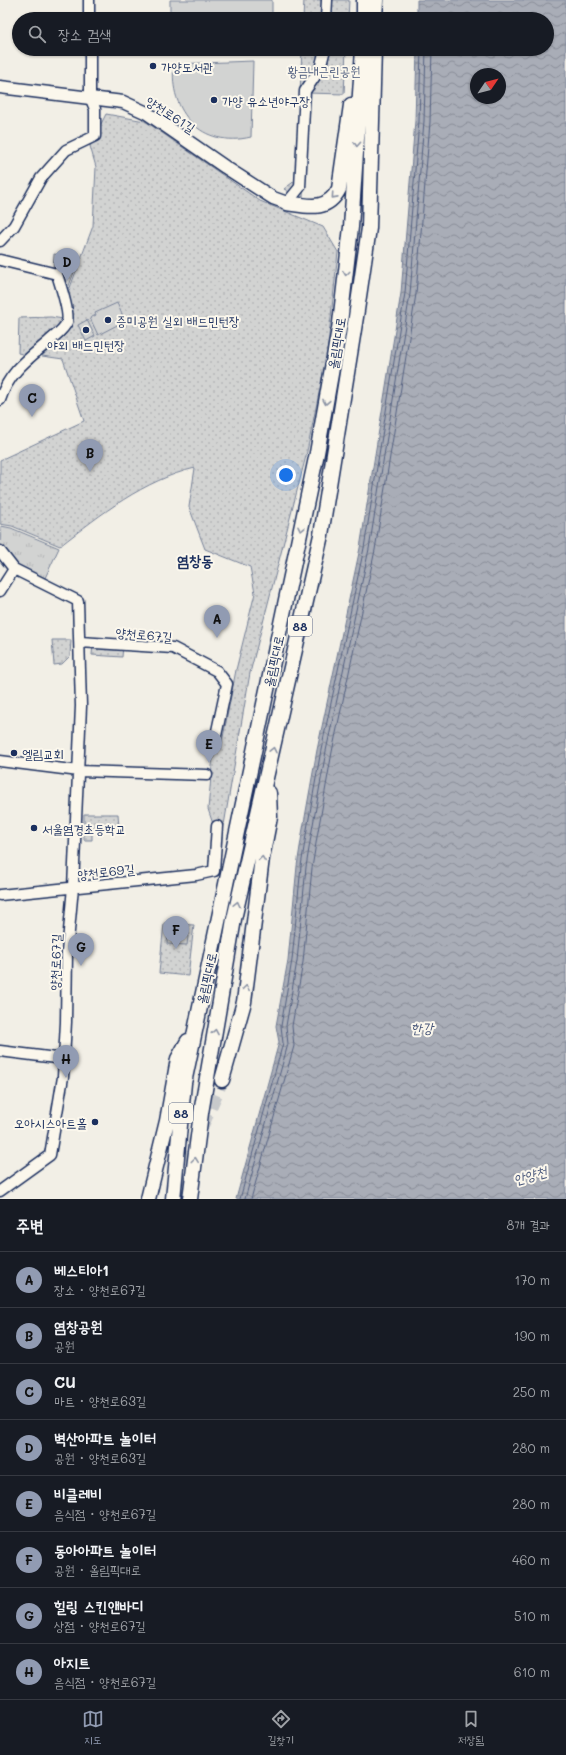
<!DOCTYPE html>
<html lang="ko">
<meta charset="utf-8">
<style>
body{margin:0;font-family:Mali,"Poor Story",sans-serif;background:#242831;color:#f1f3f6}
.compass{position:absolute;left:470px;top:68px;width:36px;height:36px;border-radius:50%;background:#171b24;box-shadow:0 1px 3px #0004;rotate:55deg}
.you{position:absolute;left:286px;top:475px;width:14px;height:14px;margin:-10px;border:3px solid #fff;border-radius:50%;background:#1a73e8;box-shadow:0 0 0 6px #1a73e833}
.badge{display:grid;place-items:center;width:26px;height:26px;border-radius:50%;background:#919bb2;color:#111;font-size:13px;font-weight:700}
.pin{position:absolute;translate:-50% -33px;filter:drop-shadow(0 1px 2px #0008)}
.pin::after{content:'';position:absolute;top:21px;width:14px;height:12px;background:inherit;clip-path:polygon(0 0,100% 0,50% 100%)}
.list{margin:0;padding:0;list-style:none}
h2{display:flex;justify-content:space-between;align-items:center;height:52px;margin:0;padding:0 16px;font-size:17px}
h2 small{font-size:13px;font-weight:400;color:#9ea1a6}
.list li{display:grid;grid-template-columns:26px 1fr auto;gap:12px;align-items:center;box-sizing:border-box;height:56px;padding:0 16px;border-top:1px solid #363941}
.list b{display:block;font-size:15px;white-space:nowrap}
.list p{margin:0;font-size:13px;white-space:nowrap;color:#9ea1a6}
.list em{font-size:13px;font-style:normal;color:#9ea1a6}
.icon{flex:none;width:22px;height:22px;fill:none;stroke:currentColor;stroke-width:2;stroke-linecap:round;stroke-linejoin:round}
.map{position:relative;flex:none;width:566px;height:1199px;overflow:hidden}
.search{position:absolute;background:#171b24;box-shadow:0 1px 3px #0004;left:12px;right:12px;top:12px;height:44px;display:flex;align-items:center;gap:10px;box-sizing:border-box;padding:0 14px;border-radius:22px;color:#9ea1a6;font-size:15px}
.sheet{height:500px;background:#171b24}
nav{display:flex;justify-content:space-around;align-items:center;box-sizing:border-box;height:56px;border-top:1px solid #363941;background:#171b24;font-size:11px;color:#9ea1a6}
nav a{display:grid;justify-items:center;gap:2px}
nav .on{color:#919bb2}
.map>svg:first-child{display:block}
</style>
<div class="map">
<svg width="566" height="1199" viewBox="0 0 566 1199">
<defs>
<pattern id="grass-tufts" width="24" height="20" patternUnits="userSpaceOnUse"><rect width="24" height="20" fill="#d2d3d2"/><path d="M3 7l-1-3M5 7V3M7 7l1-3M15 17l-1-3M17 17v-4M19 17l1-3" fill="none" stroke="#b4b5b7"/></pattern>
<pattern id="park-dots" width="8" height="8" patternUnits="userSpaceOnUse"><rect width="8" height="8" fill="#d2d3d2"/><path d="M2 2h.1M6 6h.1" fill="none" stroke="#b4b5b7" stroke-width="1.8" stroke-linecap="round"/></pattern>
<pattern id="water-waves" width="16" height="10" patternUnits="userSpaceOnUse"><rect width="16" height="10" fill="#a9adb7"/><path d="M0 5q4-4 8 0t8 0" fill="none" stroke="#898d98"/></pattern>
</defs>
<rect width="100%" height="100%" fill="#f2efe6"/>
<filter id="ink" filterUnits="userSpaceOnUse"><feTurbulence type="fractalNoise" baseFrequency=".025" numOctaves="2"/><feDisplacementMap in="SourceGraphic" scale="8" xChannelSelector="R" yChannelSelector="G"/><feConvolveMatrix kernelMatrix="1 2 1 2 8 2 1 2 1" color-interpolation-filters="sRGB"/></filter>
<g filter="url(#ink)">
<path fill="url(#grass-tufts)" stroke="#768198" d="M 1,526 L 11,528 L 59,548 L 45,578 L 16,567 L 0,547 Z"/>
<path fill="url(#park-dots)" stroke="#768198" d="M 304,0 L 349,0 L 348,19 L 303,19 Z
M 302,49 L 346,49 L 344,94 L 307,93 L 303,198 L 298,197 L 284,189 L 296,180 Z
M 106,114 L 145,121 L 260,201 L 323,227 L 338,252 L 327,354 L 306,456 L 250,673 L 224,825 L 213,824 L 208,809 L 213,756 L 221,748 L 236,670 L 255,593 L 250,567 L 205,549 L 189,507 L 195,468 C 144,480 101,514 60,546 L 12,526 L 0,524 L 0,460 L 84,421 L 63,359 L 42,356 L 65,335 L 72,324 L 68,293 L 93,226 L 96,167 L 90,146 Z
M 54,254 L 79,259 L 67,291 L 65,291 L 53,269 Z
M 51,317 L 63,319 L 53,331 L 27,355 L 18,353 L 19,318 Z
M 52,640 L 71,640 L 70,656 L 62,664 L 54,665 Z
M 93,644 L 123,646 L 122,657 L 92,655 Z
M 84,814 L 118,814 L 119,827 L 92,827 L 92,840 L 84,840 Z
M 164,923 L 194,925 L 188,976 L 159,973 Z"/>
<path fill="#d2d3d2" stroke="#768198" d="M 170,0 L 272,0 L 272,19 L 170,19 Z
M 253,61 L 251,137 C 202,149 168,112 174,64 Z
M 117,303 L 125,321 L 98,335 L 90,318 L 96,315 L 95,313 Z
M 87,320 L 95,336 L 86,341 L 78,325 Z
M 169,927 L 189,928 L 187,945 L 167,944 Z"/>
<path fill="url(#water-waves)" stroke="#707b93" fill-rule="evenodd" d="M 417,0 L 566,0 L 566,1199 L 236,1199 L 279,1042 L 276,1026 L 288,960 L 297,866 L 302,834 L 317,750 L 360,548 L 401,293 L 415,121 L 417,49 L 547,49 L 547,19 L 417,19 ZM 476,74 L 500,74 L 500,98 L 476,98 Z"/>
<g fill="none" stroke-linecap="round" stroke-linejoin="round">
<path stroke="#546182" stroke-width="1" d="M 240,1199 L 283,1043 L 281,1026 L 292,960 L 301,866 L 306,835 L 321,750 L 364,548 L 405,293 L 419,121 L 421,49
M 245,1199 L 288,1044 L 286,1026 L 297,961 L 306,867 L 311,836 L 326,751 L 369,549 L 410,294 L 424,121 L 426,49
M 251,1199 L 294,1046 L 292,1026 L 303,962 L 312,868 L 317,837 L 332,752 L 375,550 L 416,294 L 430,122 L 432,49"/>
<path stroke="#c7c9cb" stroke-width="14" stroke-dasharray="14 7" stroke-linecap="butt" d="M 176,1184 L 222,1080"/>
<defs>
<path id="minor" d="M 89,0 L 89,19
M 326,19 L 327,0
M 287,203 L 300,187 L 305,91 L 320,69 L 325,49
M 0,241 L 14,226 L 41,178 L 66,150 L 95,136 L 95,109 L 90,97 L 90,49
M 0,260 L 57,274 C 60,284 70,313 67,322 C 64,330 54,336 48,342 C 27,360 9,372 0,400
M 0,551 L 14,569 L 78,601 L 81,706 L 73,887 L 67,953 L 66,1022 L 63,1077 L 50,1155 L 0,1191
M 0,591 L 14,569
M 80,642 L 173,648 L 217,671 L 227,684 L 214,745
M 0,761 L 79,771 L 207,775
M 0,895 L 196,875 L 214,871 L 217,826
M 0,1051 L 64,1059"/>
<path id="major" d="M 0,87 L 123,102 L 147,113 L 225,167 L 273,198 L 287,203"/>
<path id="highway" d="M 364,19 L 364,0
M 375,19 L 376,0
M 287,203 C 308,206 327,212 339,189 L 351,105
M 222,1080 L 244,1002 L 262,858 L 270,817 L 269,793
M 148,1199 L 167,1121 L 178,1059 L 188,1041
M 173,1199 L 184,1083 L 317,453 L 340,323 L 351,227 L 363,49
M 190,1199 L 201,1113 L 234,919 L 321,535 L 356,317 L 369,228 L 374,49"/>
</defs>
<use href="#minor" stroke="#1b2f5e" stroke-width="13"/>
<use href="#major" stroke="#1b2f5e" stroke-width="15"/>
<use href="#highway" stroke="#1b2f5e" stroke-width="17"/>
<use href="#minor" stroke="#fbf7ec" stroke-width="10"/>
<use href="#major" stroke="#fbf7ec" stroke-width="12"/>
<use href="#highway" stroke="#fbf7ec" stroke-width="14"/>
</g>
<defs><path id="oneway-chevron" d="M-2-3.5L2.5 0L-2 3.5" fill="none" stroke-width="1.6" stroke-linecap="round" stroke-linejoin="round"/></defs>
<g stroke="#8b93a5">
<use href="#oneway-chevron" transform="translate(357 144) rotate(94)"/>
<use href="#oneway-chevron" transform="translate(334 196) rotate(132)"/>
<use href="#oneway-chevron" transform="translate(346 273) rotate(97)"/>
<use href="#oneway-chevron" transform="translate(326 402) rotate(100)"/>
<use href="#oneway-chevron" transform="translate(301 529) rotate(102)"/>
<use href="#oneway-chevron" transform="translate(273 750) rotate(-78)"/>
<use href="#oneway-chevron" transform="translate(262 859) rotate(-82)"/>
<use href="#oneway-chevron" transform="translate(237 904) rotate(-77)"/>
<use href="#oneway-chevron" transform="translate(246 988) rotate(-82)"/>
<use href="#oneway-chevron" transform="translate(215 1032) rotate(-80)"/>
<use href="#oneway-chevron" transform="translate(195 1160) rotate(-83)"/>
</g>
</g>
<g fill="#1b2f5e" stroke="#fbf7ec" stroke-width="1.5">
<circle cx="153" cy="66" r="4"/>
<circle cx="214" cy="100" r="4"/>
<circle cx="108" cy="320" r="4"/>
<circle cx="86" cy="330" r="4"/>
<circle cx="14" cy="753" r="4"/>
<circle cx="34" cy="828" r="4"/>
<circle cx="95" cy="1122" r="4"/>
</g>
<g text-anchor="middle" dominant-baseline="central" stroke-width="4" stroke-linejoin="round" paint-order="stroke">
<g fill="#fbf7ec" stroke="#5e6b89" stroke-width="1">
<rect x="288" y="616" width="24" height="20" rx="3"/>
<rect x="169" y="1103" width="24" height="20" rx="3"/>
</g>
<g font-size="12" font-weight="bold" fill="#1b2f5e">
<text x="300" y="626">88</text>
<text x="181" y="1113">88</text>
</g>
<g font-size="13" fill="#1b2f5e" stroke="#fbf7ec" text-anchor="start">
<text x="161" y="66">가양도서관</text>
<text x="222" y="100">가양 유소년야구장</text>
<text x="116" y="320">증미공원 실외 배드민턴장</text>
<text x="86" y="344" text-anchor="middle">야외 배드민턴장</text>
<text x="22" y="753">엘림교회</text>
<text x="42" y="828">서울염경초등학교</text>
<text x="87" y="1122" text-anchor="end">오아시스아트홀</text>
</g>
<g font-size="13" fill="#49587b" stroke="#fbf7ec">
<text x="324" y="70">황금내근린공원</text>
</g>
<g font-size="13" fill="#1b2f5e" stroke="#fbf7ec">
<text transform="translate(171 114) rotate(33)">양천로61길</text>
<text transform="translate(336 343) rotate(-81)">올림픽대로</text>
<text transform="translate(144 634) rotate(5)">양천로67길</text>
<text transform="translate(273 661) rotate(-78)">올림픽대로</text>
<text transform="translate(106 871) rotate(-6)">양천로69길</text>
<text transform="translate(55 962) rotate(-88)">양천로67길</text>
<text transform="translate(206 978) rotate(-78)">올림픽대로</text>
</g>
<g font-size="14" font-style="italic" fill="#465579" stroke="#fbf7ec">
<text x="422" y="1027">한강</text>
<text transform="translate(530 1175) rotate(-16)">안양천</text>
</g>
<g font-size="15" font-weight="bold" fill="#1b2f5e" stroke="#fbf7ec">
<text x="195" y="560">염창동</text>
</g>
</g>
</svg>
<svg class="compass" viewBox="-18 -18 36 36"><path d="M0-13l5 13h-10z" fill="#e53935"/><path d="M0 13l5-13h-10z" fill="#9ea1a6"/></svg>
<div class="you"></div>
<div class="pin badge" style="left:217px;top:638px">A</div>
<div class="pin badge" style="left:90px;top:472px">B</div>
<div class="pin badge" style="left:32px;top:417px">C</div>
<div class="pin badge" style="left:67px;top:281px">D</div>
<div class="pin badge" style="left:209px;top:763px">E</div>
<div class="pin badge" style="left:176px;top:949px">F</div>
<div class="pin badge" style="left:81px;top:966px">G</div>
<div class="pin badge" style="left:66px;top:1078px">H</div>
<div class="search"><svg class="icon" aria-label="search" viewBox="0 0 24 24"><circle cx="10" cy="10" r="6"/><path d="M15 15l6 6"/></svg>장소 검색</div>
</div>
<section class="sheet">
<h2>주변<small>8개 결과</small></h2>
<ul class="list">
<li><span class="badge">A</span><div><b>베스티아1</b><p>장소 · 양천로67길</p></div><em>170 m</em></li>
<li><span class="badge">B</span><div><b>염창공원</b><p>공원</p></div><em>190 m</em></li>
<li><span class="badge">C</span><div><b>CU</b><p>마트 · 양천로63길</p></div><em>250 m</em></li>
<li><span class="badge">D</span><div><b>벽산아파트 놀이터</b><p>공원 · 양천로63길</p></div><em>280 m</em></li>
<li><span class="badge">E</span><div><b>비클레비</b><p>음식점 · 양천로67길</p></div><em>280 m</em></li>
<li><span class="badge">F</span><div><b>동아아파트 놀이터</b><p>공원 · 올림픽대로</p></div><em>460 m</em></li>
<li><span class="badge">G</span><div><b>힐링 스킨앤바디</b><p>상점 · 양천로67길</p></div><em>510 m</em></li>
<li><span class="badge">H</span><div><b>아지트</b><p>음식점 · 양천로67길</p></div><em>610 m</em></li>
</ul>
</section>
<nav>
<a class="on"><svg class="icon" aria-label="map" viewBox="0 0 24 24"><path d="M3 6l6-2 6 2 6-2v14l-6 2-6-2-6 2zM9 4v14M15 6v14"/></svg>지도</a>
<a><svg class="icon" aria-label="directions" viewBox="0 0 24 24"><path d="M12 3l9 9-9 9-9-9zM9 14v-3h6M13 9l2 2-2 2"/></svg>길찾기</a>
<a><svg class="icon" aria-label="saved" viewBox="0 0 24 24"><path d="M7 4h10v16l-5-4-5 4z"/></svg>저장됨</a>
</nav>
